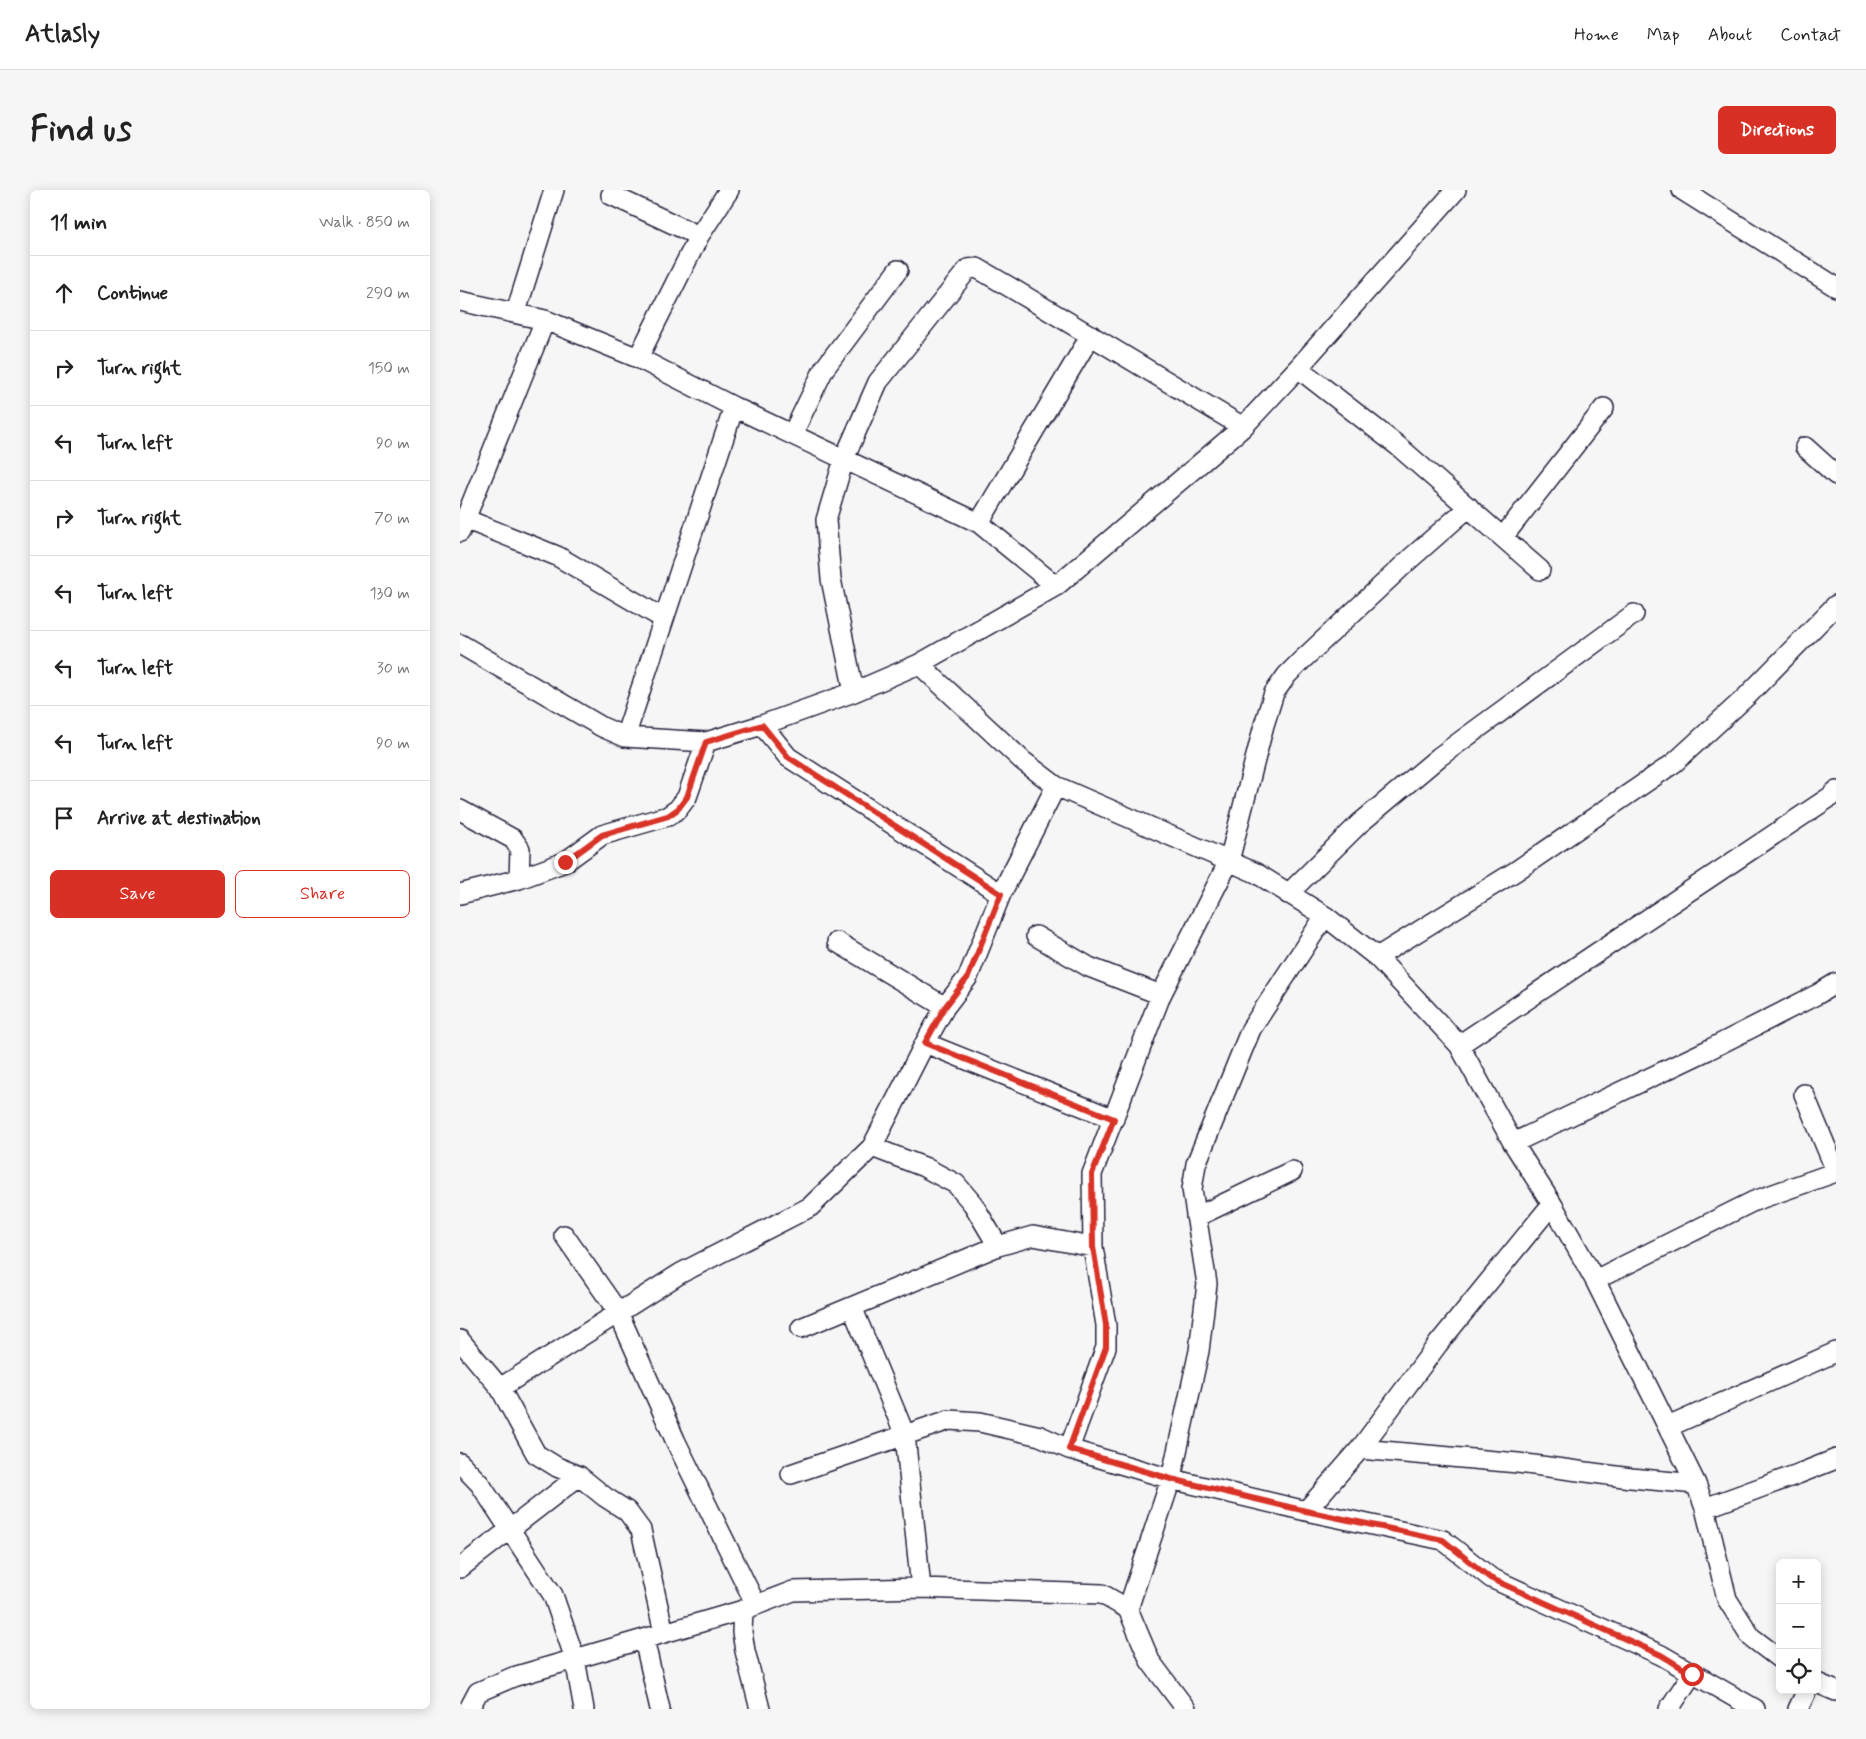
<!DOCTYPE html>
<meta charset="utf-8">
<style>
body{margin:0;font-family:Mynerve,sans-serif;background:#f6f6f6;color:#222}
.controls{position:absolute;right:15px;bottom:15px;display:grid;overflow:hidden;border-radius:8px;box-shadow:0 2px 12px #0003}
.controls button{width:45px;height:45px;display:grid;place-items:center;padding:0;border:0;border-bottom:1px solid #e0e0e0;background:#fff;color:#222;font:25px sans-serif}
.stop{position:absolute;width:15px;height:15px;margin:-11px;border:4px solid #d93025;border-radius:50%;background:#fff}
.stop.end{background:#d93025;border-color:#fff;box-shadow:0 1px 5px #0008}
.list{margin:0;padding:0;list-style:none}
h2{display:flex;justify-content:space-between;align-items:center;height:65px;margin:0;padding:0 20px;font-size:21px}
h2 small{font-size:16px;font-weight:400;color:#767676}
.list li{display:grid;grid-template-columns:32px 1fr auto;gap:15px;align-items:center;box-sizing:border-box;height:75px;padding:0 20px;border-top:1px solid #e0e0e0}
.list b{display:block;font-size:19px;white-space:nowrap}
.list em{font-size:16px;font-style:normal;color:#767676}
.actions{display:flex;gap:10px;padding:15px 20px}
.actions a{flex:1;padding:11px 0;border:1px solid #d93025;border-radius:8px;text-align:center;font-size:18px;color:#d93025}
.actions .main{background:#d93025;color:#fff}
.icon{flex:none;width:28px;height:28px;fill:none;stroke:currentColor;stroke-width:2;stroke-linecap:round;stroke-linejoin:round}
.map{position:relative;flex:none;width:1376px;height:1519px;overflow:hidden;border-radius:8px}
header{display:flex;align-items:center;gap:30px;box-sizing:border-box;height:70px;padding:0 25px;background:#fff;border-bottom:1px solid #e0e0e0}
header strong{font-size:24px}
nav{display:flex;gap:28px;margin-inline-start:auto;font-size:18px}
.intro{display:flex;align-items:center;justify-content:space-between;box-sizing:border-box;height:120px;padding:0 30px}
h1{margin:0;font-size:35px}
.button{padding:12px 22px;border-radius:8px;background:#d93025;color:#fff;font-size:18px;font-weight:700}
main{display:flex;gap:30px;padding:0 30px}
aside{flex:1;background:#fff;border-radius:8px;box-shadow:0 2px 12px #0003}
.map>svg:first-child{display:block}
</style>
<header>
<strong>Atlasly</strong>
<nav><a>Home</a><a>Map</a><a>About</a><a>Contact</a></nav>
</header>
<div class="intro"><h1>Find us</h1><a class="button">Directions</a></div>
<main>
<aside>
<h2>11 min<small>Walk · 850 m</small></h2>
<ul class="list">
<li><svg class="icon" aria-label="ahead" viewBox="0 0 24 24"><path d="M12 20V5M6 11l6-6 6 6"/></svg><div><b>Continue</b></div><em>290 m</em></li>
<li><svg class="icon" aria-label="right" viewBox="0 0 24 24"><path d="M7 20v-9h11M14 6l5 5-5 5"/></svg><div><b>Turn right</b></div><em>150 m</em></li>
<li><svg class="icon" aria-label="left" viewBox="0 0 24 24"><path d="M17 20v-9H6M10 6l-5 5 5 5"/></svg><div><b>Turn left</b></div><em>90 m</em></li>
<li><svg class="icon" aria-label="right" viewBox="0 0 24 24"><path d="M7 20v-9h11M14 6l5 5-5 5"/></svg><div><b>Turn right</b></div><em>70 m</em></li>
<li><svg class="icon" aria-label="left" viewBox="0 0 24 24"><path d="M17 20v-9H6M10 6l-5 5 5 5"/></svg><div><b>Turn left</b></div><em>130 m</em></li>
<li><svg class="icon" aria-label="left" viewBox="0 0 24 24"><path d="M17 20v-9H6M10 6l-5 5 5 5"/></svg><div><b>Turn left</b></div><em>30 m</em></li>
<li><svg class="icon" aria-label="left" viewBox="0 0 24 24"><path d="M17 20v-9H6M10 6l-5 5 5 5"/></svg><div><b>Turn left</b></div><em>90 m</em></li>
<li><svg class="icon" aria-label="arrive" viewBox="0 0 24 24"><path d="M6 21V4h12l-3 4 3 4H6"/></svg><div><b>Arrive at destination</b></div></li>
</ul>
<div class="actions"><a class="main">Save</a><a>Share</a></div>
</aside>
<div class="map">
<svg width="1376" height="1519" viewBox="0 0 1376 1519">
<rect width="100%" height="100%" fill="#f6f6f7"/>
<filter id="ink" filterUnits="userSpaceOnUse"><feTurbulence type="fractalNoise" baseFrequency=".02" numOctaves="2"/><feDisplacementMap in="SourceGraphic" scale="10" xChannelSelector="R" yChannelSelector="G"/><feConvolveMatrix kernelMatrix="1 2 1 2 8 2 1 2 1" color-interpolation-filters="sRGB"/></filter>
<g filter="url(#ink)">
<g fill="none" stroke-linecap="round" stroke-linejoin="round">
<defs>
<path id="minor" d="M 1222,0 L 1376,97
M 151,5 L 239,46
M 0,111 L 85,130 L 178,168 L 274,217 L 519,333 L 596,396
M 56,122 L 94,0
M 178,168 L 239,46 L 269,0
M 838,178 L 938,256 L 1080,380
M 333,243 L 364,179 L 438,80
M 1345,257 L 1376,285
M 5,329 L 97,366 L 204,429
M 519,333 L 631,145
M 0,342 L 85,130
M 1043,347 L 1144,218
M 0,454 L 142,537 L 165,547 L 246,552 L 302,535 L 394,502 L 459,474 L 596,396 L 783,237 L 838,178 L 996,0
M 459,474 L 563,571 L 596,596 L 796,683 L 865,726 L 917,767 L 999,855 L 1053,953 L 1092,1014 L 1135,1090 L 1236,1294 L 1245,1318 L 1267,1409 L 1291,1447 L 1320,1469
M 394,502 L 371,389 L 366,330 L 384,269 L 418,192 L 508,79 L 517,78 L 553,99 L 783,237
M 302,535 L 328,567 L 541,704
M 165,547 L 274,217
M 0,620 L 53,649 L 60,659 L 59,689
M 0,704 L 59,689 L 105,672 L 142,645 L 208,626 L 218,619 L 227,607 L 246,552
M 828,704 L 899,634 L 979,567 L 1174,424
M 576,746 L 629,777 L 701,805
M 377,752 L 485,817
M 917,767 L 1056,681 L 1214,573 L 1287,506 L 1376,415
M 465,853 L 654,929
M 999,855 L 1370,607 L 1376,601
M 1344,904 L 1376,981
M 1053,953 L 1248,860 L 1358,804 L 1376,793
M 412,957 L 464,977 L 496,994 L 513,1014 L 538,1056
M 736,1027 L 832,981
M 104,1045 L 158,1122 L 216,1252 L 296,1415
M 1135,1090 L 1294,1011 L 1376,982
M 392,1117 L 445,1245 L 461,1398
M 341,1138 L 538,1056 L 573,1046 L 633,1057
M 0,1150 L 40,1198 L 76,1264 L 97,1277 L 119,1286 L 145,1307 L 167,1321 L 181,1340 L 204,1443
M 40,1198 L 221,1083 L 350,1017 L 412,957 L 465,853 L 485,817 L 508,787 L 541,704 L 596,596
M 1208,1237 L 1376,1162
M 609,1259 L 646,1157 L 646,1135 L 633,1057 L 632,984 L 701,805 L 769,671 L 804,535 L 814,503 L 827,485 L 841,471 L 951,368 L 1009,317
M 900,1259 L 1058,1273 L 1171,1288 L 1236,1294
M 0,1273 L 20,1294 L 93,1405 L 115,1469 L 124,1519
M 331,1284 L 489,1230 L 520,1232 L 580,1246 L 609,1259 L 711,1289 L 846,1321 L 983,1350 L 1031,1388 L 1201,1465 L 1295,1519
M 1245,1318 L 1338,1284 L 1376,1269
M 846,1321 L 900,1259 L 978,1154 L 1092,1014
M 0,1378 L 119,1286
M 668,1419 L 711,1289 L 739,1161 L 747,1094 L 732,999 L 736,974 L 791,839 L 865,726
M 283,1420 L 282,1442 L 285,1461 L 300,1519
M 184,1449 L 200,1519
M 1357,1493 L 1376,1501
M 9,1519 L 18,1502 L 53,1487 L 283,1420 L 333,1401 L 461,1398 L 642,1404 L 668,1419 L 690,1471 L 726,1519
M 1209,1519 L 1232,1484
M 1338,1519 L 1347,1500"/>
</defs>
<use href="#minor" stroke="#22223b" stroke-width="22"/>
<use href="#minor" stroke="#fff" stroke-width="19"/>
</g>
</g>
<g fill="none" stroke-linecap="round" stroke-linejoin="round" filter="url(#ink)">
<path stroke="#d93025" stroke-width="6" d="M 105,672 L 142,645 L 208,626 L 218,619 L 227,607 L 246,552 L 302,535 L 328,567 L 541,704 L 508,787 L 485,817 L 465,853 L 654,929 L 632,984 L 633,1057 L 646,1135 L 646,1157 L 609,1259 L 711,1289 L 846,1321 L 983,1350 L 1030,1388 L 1201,1465 L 1232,1484"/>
</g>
</svg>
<div class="controls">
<button>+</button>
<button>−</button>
<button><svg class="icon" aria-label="locate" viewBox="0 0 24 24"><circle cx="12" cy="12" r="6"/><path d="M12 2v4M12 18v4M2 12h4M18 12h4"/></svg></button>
</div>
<div class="stop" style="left:1232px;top:1484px"></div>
<div class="stop end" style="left:105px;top:672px"></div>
</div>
</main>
